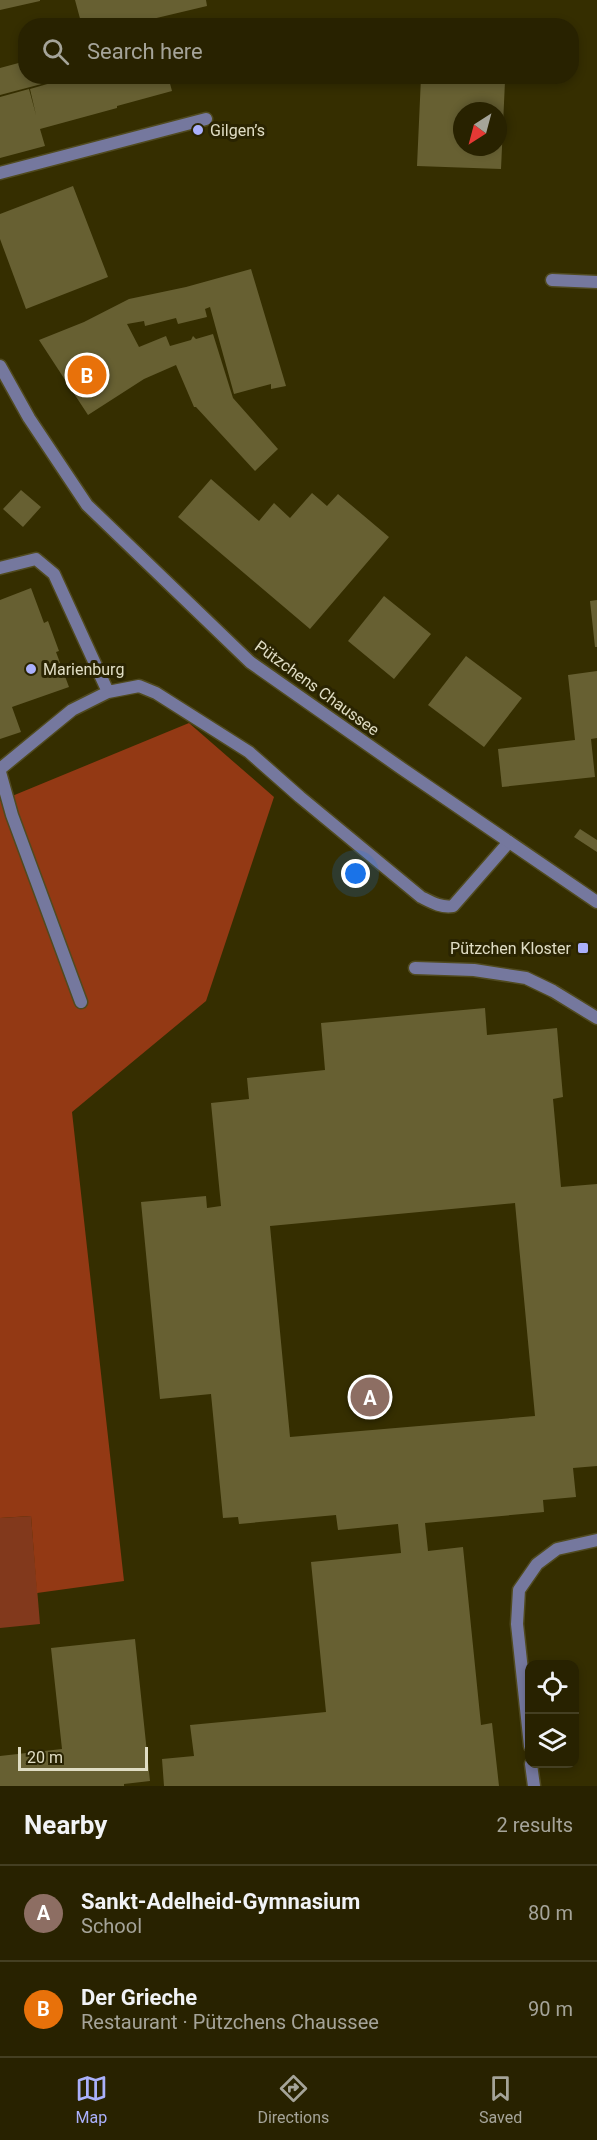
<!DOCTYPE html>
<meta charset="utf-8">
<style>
body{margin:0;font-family:Roboto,sans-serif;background:#302a0a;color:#f1f3f6}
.controls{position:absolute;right:18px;bottom:18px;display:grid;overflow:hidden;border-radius:12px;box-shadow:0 3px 9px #0003}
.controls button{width:54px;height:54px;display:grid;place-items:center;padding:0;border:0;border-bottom:2px solid #443f22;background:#282200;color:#f1f3f6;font:30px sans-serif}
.compass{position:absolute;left:453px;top:102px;width:54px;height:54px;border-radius:50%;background:#282200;box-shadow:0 3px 9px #0003;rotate:216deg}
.scale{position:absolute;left:18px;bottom:15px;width:130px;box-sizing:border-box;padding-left:6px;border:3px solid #e0ddc4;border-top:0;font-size:16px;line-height:21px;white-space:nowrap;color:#e0ddc4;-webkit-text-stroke:4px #2a2401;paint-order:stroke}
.you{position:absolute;left:356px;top:874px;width:21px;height:21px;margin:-15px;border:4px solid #fff;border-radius:50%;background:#1a73e8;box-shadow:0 0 0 9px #1a73e833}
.badge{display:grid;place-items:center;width:39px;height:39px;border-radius:50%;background:#aab0fb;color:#fff;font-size:20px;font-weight:700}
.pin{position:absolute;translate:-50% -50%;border:3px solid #fff;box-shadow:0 2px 6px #0006}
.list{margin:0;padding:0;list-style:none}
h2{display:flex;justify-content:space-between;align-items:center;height:78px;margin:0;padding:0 24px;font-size:26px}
h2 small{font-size:20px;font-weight:400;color:#a5a499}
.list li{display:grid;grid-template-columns:39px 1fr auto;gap:18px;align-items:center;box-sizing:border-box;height:96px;padding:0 24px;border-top:2px solid #443f22}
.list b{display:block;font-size:22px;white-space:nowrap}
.list p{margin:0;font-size:20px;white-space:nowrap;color:#a5a499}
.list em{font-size:20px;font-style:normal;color:#a5a499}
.icon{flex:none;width:33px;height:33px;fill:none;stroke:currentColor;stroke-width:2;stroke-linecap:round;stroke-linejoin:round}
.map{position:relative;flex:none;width:597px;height:1786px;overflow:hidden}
.search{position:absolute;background:#282200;box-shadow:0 3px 9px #0003;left:18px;right:18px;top:18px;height:66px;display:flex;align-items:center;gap:15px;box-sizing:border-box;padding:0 21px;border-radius:24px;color:#a5a499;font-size:22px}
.sheet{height:270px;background:#282200}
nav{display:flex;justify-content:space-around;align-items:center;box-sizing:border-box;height:84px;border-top:2px solid #443f22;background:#282200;font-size:16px;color:#a5a499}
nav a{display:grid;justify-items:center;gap:3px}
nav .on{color:#aab0fb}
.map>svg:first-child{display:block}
</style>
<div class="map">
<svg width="597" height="1786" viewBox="0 0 597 1786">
<rect width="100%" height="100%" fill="#352e00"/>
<path fill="#82391c" d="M 31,1516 L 40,1624 L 0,1628 L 0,1518 Z"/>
<path fill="#933914" d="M 189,723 L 274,797 L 206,1001 L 72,1112 L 124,1581 L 37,1593 L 31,1516 L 0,1518 L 0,801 Z"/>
<path fill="#676032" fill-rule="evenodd" d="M 0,0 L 40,0 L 40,1 L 0,10 Z
M 75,0 L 206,0 L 207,6 L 123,26 L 82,26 Z
M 26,61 L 26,76 L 68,77 L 0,95 L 0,68 Z
M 75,76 L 168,76 L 172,91 L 117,106 L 117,108 L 40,129 L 45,146 L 0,158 L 0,97 L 29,89 L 36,115 L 30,89 Z
M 421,77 L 505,81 L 501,169 L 417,166 ZM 462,111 L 498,111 L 498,147 L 462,147 Z
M 73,186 L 108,277 L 26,309 L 0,239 L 0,214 Z
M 251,269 L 286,386 L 271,389 L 271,384 L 234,394 L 210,307 L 205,309 L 207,317 L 178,324 L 176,318 L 145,326 L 144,321 L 127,324 L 139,347 L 166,336 L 170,346 L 191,340 L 193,336 L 196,339 L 213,334 L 233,398 L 278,449 L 255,471 L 196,407 L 194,407 L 176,365 L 144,379 L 88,415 L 39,340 L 84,322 L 129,299 L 186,287 Z
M 211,479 L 259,521 L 274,503 L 290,518 L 312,493 L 327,506 L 338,494 L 389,537 L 310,629 L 178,517 Z
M 21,490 L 41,507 L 23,527 L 3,509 Z
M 31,588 L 44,623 L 48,621 L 59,651 L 56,652 L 69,687 L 12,707 L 21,732 L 0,739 L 0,600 Z
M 384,596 L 431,634 L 394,679 L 348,641 Z
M 597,600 L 597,647 L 595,647 L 590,601 Z
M 466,656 L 522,698 L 484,747 L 428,705 Z
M 597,671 L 597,738 L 591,739 L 595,777 L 502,787 L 498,749 L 575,740 L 568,675 Z
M 580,829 L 597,840 L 597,852 L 574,837 Z
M 485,1008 L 487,1035 L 557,1028 L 563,1097 L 553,1099 L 561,1187 L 597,1184 L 597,1466 L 573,1468 L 576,1497 L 543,1500 L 544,1512 L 425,1523 L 428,1551 L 463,1547 L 481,1725 L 492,1723 L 499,1786 L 164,1786 L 162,1759 L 194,1756 L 190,1725 L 326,1712 L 311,1562 L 401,1553 L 398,1524 L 338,1530 L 336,1515 L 239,1524 L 238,1517 L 223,1518 L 211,1394 L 160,1399 L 141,1202 L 206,1196 L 207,1208 L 221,1206 L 211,1103 L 249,1099 L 247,1078 L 325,1070 L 321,1023 ZM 515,1203 L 535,1416 L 290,1437 L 270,1226 Z
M 135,1639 L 150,1781 L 124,1784 L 124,1786 L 0,1786 L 0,1756 L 62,1749 L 51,1648 Z"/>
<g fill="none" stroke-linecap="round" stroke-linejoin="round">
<defs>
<path id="service" d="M 0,173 L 206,119
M 0,568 L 36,559 L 54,574 L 108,692
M 0,769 L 72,710 L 108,692 L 139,686 L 156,693 L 249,752 L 300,797 L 421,897 C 431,902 441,908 453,906 L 509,842
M 0,772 L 12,815 L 81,1002
M 415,968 L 474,970 L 526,978 L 553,991 L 597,1018
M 530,1746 L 517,1624 L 519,1590 L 537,1564 L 557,1549 L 597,1540
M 531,1764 L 534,1786"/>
<path id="minor" d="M 552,280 L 597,282"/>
<path id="tertiary" d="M 0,366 L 29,418 L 87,505 L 250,662 L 401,768 L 597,902"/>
</defs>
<use href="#service" stroke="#504a1f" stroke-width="15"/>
<use href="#minor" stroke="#504a1f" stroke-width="15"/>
<use href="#tertiary" stroke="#504a1f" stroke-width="15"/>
<use href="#service" stroke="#75789e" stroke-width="12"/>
<use href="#minor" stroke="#75789e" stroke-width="12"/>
<use href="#tertiary" stroke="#75789e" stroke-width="12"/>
</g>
<g fill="#aab0fb" stroke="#2a2401" stroke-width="2">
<circle cx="198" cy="130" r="6"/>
<circle cx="31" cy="669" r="6"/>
<rect x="577" y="942" width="12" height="12" rx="3"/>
</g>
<g text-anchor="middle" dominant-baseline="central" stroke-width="6" stroke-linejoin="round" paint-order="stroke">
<g font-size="16" fill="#e0ddc4" stroke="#2a2401" text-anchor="start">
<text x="210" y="130">Gilgen’s</text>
<text x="43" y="669">Marienburg</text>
<text x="571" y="948" text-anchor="end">Pützchen Kloster</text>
</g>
<g font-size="16" fill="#e0ddc4" stroke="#2a2401">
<text transform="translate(317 688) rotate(36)">Pützchens Chaussee</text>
</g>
</g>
</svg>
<div class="controls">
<button><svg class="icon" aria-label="locate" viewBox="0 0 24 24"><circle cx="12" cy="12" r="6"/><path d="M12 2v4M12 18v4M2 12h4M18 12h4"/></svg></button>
<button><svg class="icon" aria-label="layers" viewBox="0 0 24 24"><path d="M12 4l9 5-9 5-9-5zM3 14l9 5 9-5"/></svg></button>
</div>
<svg class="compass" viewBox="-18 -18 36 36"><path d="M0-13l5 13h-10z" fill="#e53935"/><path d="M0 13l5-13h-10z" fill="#a5a499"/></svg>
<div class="scale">20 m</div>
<div class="you"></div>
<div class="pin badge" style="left:370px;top:1397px;background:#8d6e63">A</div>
<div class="pin badge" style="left:87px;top:375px;background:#e8710a">B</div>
<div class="search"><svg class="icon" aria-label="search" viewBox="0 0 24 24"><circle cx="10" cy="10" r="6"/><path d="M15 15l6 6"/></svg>Search here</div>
</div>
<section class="sheet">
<h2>Nearby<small>2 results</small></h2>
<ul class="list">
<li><span class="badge" style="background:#8d6e63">A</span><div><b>Sankt-Adelheid-Gymnasium</b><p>School</p></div><em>80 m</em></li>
<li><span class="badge" style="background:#e8710a">B</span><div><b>Der Grieche</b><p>Restaurant · Pützchens Chaussee</p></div><em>90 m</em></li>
</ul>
</section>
<nav>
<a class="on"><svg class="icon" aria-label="map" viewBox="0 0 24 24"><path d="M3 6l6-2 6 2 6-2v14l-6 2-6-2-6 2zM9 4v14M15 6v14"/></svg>Map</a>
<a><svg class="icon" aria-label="directions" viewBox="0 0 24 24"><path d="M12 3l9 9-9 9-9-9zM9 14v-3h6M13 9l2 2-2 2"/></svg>Directions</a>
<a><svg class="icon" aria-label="saved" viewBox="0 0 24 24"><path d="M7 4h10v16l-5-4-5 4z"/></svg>Saved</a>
</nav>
